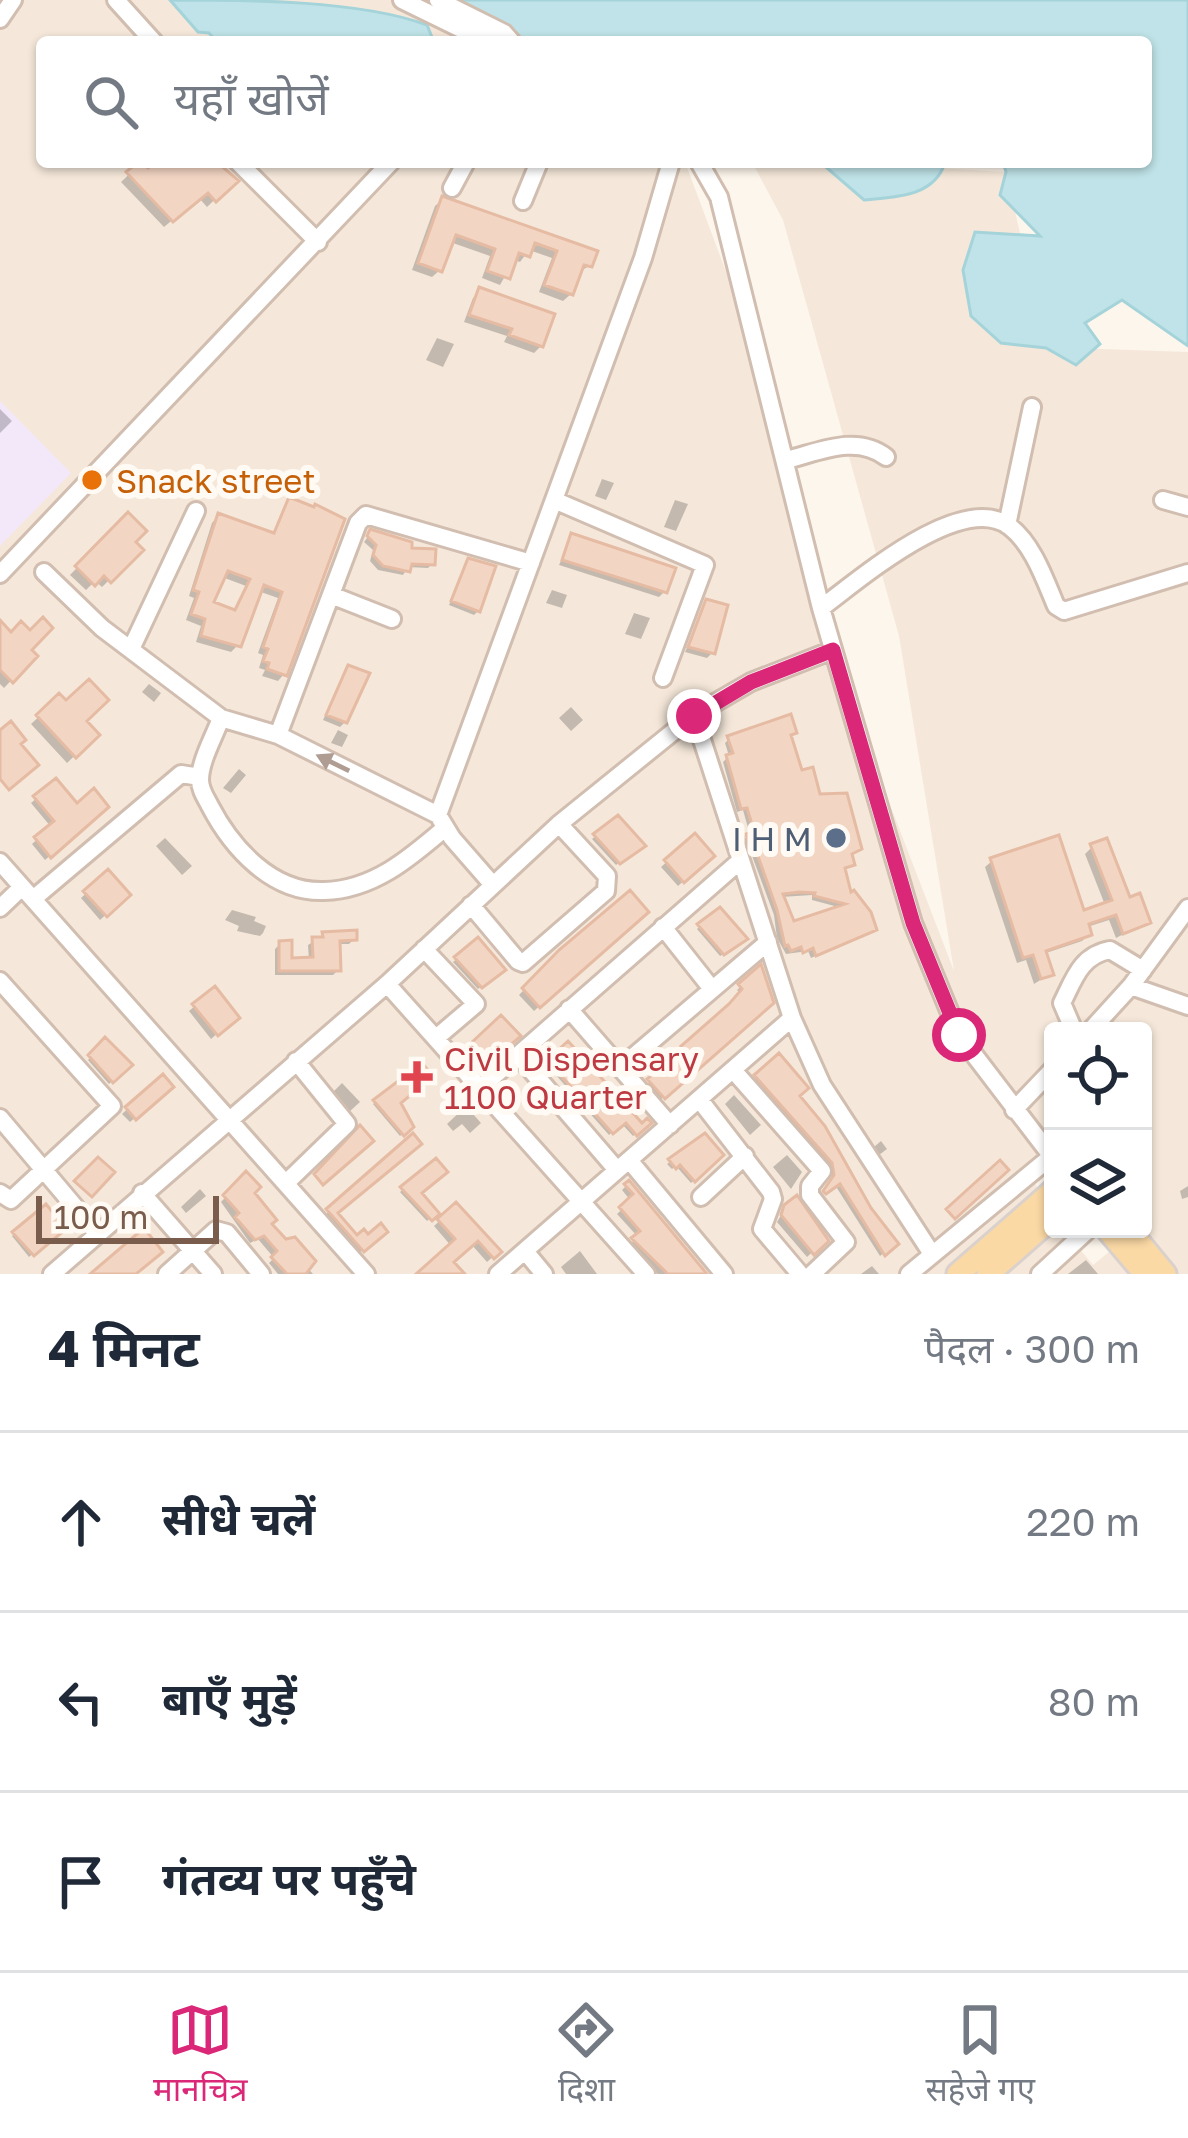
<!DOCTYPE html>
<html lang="hi">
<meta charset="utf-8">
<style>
body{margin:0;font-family:"Golos Text","Noto Sans Devanagari",sans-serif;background:#f6f6f7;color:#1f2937}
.controls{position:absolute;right:36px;bottom:36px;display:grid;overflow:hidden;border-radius:12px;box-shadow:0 3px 9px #0004}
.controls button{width:108px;height:108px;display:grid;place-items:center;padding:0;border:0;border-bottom:3px solid #e0e1e3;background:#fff;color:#1f2937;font:60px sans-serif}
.scale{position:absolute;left:36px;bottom:30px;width:183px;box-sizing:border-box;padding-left:12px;border:6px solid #7a5c4d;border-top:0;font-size:33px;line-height:42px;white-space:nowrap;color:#7a5c4d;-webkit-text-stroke:9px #fffaf3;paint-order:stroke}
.stop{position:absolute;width:36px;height:36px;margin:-27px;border:9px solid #db2777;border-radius:50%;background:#fff}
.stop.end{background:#db2777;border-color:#fff;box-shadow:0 3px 12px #0008}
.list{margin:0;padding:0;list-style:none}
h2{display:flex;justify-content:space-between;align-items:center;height:156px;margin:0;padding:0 48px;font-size:51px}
h2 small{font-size:39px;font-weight:400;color:#747a83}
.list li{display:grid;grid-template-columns:78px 1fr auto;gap:36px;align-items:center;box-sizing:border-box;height:180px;padding:0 48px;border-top:3px solid #e0e1e3}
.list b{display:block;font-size:45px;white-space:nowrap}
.list em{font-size:39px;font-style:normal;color:#747a83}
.icon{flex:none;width:66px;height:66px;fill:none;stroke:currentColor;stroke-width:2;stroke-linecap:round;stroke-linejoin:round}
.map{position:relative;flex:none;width:1188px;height:1274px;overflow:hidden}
.search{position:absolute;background:#fff;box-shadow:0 3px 9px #0004;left:36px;right:36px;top:36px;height:132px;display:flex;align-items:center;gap:30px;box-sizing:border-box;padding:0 42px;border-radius:12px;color:#747a83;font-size:45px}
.sheet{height:696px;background:#fff}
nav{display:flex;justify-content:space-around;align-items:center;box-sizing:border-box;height:168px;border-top:3px solid #e0e1e3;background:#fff;font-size:33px;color:#747a83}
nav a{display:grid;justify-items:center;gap:6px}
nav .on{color:#db2777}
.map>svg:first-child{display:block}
</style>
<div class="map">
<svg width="1188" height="1274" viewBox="0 0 1188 1274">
<rect width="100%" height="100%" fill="#fdf6ec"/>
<path fill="#f5e8da" d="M 0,0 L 410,0 L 487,42 L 42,42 L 42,162 L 685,162 L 759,360 L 839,672 L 954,971 L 899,636 L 783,220 L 752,162 L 839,162 L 1006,172 L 1046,347 L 1188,352 L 1188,1274 L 1165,1274 L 1132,1229 L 1143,1229 L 1143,1031 L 1053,1031 L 1053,1144 L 1029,1167 L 1053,1229 L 1063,1229 L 1093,1265 L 1125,1239 L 1149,1274 L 0,1274 Z"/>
<path fill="#f3e8fa" d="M 0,401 L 71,473 L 0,546 Z"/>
<path fill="#bfe3e8" stroke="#a5d3da" stroke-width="3" d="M 170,0 C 248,0 359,0 427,25 L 434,42 L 217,42 L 209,33 L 198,32 Z
M 449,0 L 1188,0 L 1188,346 L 1122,300 L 1085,323 L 1100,344 L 1076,365 L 1046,348 L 1001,343 L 971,316 L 963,270 L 975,232 L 1040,236 L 1000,195 L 1006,172 L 1003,162 L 1146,162 L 1146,42 L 528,42 Z
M 820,162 L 945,162 C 935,197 895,197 864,200 Z"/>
<path fill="#0003" fill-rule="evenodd" d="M 159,162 L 203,162 L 234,181 L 207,207 L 199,198 L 164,227 L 121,182 L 140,164 L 148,173 Z
M 443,199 L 594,252 L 589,266 L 579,272 L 571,294 L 563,301 L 539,292 L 552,258 L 529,250 L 520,262 L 514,260 L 500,285 L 482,278 L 490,256 L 450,242 L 440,270 L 432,277 L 412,270 L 435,206 Z
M 480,291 L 541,346 L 534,353 L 504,342 L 507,336 L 464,322 L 473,298 Z
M 437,338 L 454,344 L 443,367 L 426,360 Z
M 0,409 L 12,421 L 0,433 Z
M 602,479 L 614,483 L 606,500 L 595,496 Z
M 675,500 L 688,504 L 676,531 L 664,527 Z
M 290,501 L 284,674 L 278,681 L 262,676 L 265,670 L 259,668 L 263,655 L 258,653 L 278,598 L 258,591 L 238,645 L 231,652 L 196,642 L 201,626 L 186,620 L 194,598 L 189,596 L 212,523 L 218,516 L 272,536 ZM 222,577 L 246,586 L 233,612 L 210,604 Z
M 128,516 L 132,542 L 140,550 L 102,587 L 95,581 L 86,590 L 70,575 Z
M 371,533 L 409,551 L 432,564 L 428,568 L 408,567 L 403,575 L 378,570 L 370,561 L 373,550 L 364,542 Z
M 572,537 L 664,592 L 659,597 L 559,565 Z
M 469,561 L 478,611 L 474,615 L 449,605 Z
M 552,590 L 567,595 L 562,608 L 546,603 Z
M 707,603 L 712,653 L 707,658 L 685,652 Z
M 634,613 L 650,618 L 641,639 L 625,634 Z
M 0,632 L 34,656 L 4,688 L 0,684 Z
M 348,668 L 345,722 L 340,727 L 323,720 Z
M 149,684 L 161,693 L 154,702 L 142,692 Z
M 59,698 L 96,735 L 67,763 L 31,724 Z
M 571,707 L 583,720 L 571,731 L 559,718 Z
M 338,730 L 348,735 L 342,747 L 331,743 Z
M 794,733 L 789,737 L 800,774 L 818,798 L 849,855 L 851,864 L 842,869 L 850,897 L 874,929 L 811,958 L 808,951 L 786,954 L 777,938 L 774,915 L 748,845 L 745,846 L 743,840 L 750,835 L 743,810 L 737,812 L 723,762 L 729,756 L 725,743 L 729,739 ZM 812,895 L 812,900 L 842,908 L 792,925 L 781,897 Z
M 239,769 L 246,775 L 231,793 L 223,788 Z
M 56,782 L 76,807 L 105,807 L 45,860 L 32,844 L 51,827 L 31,803 Z
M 618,819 L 642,846 L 616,865 L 592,839 Z
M 695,837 L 711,856 L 678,886 L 661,867 Z
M 165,838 L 192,866 L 182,875 L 156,846 Z
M 1092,847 L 1147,922 L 1116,938 L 1109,920 L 1087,927 L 1089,934 L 1082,941 L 1043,954 L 1050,974 L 1034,984 L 1026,960 L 1017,963 L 985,867 L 992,861 L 1082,914 L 1105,905 L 1085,854 Z
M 108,873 L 127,895 L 100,920 L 81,898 Z
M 232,910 L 256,917 L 254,921 L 266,926 L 263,933 L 260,936 L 237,931 L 239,926 L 225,920 Z
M 645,911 L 534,1011 L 519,995 L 561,952 Z
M 719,911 L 742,942 L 720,956 L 697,929 Z
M 324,935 L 354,939 L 349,944 L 337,944 L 338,970 L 333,975 L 275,975 L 275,949 L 280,944 L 289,961 L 309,960 L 308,945 Z
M 478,942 L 501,970 L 478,989 L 453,962 Z
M 760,970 L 770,1002 L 660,1100 L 646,1085 L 683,1055 L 680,1051 L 729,1007 L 741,994 L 737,990 Z
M 214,990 L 236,1017 L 211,1039 L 189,1011 Z
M 501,1019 L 517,1035 L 483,1066 L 468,1050 Z
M 105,1041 L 129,1065 L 109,1084 L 88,1060 Z
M 568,1045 L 641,1127 L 648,1123 L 633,1136 L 621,1123 L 609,1135 L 547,1065 Z
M 779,1057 L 796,1096 L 869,1210 L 895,1244 L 880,1256 L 835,1185 L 822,1194 L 832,1180 L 830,1167 L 753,1080 Z
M 421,1067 L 397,1103 L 410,1127 L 400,1136 L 373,1104 Z
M 162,1078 L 170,1087 L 130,1122 L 122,1114 Z
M 342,1083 L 360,1102 L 349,1112 L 333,1092 Z
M 734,1095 L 761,1125 L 750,1135 L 725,1104 Z
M 466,1106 L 481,1123 L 470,1133 L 462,1124 L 453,1131 L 447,1124 Z
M 412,1137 L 334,1213 L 357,1239 L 384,1232 L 359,1253 L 325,1215 Z
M 705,1137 L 720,1155 L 691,1183 L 676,1166 L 672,1169 L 667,1164 Z
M 881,1141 L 887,1149 L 879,1155 L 874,1147 Z
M 787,1155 L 802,1172 L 791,1189 L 773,1167 Z
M 435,1162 L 418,1193 L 436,1213 L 427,1221 L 400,1192 Z
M 246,1175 L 268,1224 L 313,1274 L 278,1274 L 269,1263 L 274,1258 L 258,1239 L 250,1243 L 221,1202 Z
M 628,1184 L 706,1274 L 658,1274 L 629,1245 L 638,1237 L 617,1214 L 631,1201 L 622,1190 Z
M 1188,1186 L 1188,1197 L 1182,1199 L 1180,1191 Z
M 200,1189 L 206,1196 L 186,1213 L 181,1207 Z
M 456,1206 L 498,1252 L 487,1262 L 471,1244 L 450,1262 L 421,1274 L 452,1247 L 434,1226 Z
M 786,1207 L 825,1240 L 807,1257 L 777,1222 Z
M 45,1208 L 62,1229 L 29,1257 L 12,1236 Z
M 580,1251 L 597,1274 L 566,1274 L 561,1267 Z
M 1086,1260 L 1098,1274 L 1068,1274 Z
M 872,1266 L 879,1274 L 861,1274 Z"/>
<path fill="#f3d5c3" stroke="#e6bba3" stroke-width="3" fill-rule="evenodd" d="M 138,162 L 148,168 L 155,162 L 217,162 L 239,181 L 216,202 L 208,193 L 173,222 L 126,172 Z
M 442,196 L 598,251 L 592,267 L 584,265 L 573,295 L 544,285 L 557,251 L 535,243 L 530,257 L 519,253 L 510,279 L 487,271 L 495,249 L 456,235 L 442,272 L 418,263 Z
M 479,287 L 555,314 L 543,347 L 509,335 L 512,329 L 469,315 Z
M 289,497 L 314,507 L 315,504 L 345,519 L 287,676 L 267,669 L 269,663 L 263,661 L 268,649 L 263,647 L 282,592 L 264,585 L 241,647 L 201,636 L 205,619 L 191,614 L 199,592 L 193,590 L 218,513 L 274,533 ZM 228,571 L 250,579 L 235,610 L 214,602 Z
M 128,512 L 147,531 L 136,542 L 144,550 L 111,583 L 104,576 L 95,586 L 75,566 Z
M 370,529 L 412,542 L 412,548 L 436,549 L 435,565 L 412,564 L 410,572 L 383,566 L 373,555 L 376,545 L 367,536 Z
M 571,533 L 676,568 L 667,593 L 562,560 Z
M 468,558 L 496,566 L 480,612 L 451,601 Z
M 706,599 L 728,605 L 715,654 L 688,647 Z
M 43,617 L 53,628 L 32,650 L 38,656 L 13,683 L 0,670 L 0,620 L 11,632 L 21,621 L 30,630 Z
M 348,665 L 370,673 L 347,723 L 326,715 Z
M 89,679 L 109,700 L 87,721 L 100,735 L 76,758 L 36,715 L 59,693 L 66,700 Z
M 791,714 L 797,733 L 791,735 L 802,770 L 813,767 L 820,794 L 847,793 L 862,849 L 852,854 L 855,865 L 845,868 L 851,892 L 854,890 L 871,912 L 877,930 L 816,956 L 813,948 L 803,953 L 801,947 L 791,951 L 788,945 L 785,946 L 777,910 L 753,842 L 749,844 L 746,834 L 754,831 L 747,808 L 741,809 L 726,755 L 733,753 L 727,736 ZM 799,892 L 815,893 L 814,896 L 845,904 L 794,921 L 783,894 Z
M 11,721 L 26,740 L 21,744 L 39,765 L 9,790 L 0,779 L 0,730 Z
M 56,778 L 77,803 L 94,788 L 109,807 L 51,858 L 34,837 L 54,821 L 33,796 Z
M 618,815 L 646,846 L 620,864 L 593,834 Z
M 695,833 L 715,856 L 684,883 L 664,860 Z
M 1059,835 L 1084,910 L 1112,900 L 1090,844 L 1107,838 L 1130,897 L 1140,893 L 1151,923 L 1123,934 L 1116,915 L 1089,924 L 1092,935 L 1046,951 L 1054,975 L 1041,979 L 1033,955 L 1023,958 L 990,858 Z
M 108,869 L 131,895 L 107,917 L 83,891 Z
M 630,890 L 649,912 L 540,1008 L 522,988 L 559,950 Z
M 720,907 L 748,939 L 724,955 L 697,924 Z
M 357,930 L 357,940 L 340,941 L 341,971 L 279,971 L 279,941 L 292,940 L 292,958 L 313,957 L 312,937 L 323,937 L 322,932 Z
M 478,937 L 506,970 L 482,988 L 454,957 Z
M 761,964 L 774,1003 L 665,1099 L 647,1079 L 685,1050 L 681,1046 L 729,1004 L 742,989 L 738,984 Z
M 215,986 L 240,1018 L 218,1036 L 192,1004 Z
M 501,1015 L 521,1036 L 489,1063 L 471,1043 Z
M 105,1037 L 133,1065 L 113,1083 L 88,1055 Z
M 568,1041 L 642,1123 L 647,1118 L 652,1123 L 637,1136 L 626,1123 L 613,1134 L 547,1060 Z
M 779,1053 L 809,1088 L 800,1096 L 825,1126 L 871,1208 L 899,1244 L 885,1256 L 840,1184 L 826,1194 L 823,1191 L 834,1175 L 832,1163 L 754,1075 Z
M 422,1063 L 433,1076 L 401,1103 L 414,1127 L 404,1136 L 373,1100 Z
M 163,1074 L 174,1087 L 136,1120 L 125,1107 Z
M 360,1125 L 374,1141 L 323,1185 L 314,1174 Z
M 413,1133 L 422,1144 L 338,1213 L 357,1235 L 364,1229 L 368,1234 L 381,1223 L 388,1232 L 364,1252 L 326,1209 Z
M 705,1133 L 724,1155 L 695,1182 L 680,1165 L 676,1169 L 668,1159 Z
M 98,1157 L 115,1172 L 92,1197 L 74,1181 Z
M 436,1158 L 448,1172 L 422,1193 L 440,1214 L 432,1221 L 400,1187 Z
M 1000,1160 L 1009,1170 L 955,1219 L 946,1209 Z
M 246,1171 L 261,1187 L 255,1193 L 277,1220 L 272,1224 L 286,1239 L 295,1237 L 316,1261 L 306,1274 L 287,1274 L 271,1257 L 277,1251 L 264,1236 L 255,1240 L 235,1217 L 239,1213 L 223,1195 Z
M 629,1180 L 707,1274 L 668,1274 L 631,1238 L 640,1231 L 619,1207 L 633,1194 L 624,1184 Z
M 797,1195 L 829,1241 L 814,1255 L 781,1215 L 784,1205 Z
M 456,1202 L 502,1252 L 494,1259 L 478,1241 L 454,1262 L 465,1274 L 416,1274 L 455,1239 L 437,1219 Z
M 46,1204 L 66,1229 L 34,1256 L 12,1232 Z
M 144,1228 L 163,1252 L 136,1274 L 90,1274 Z"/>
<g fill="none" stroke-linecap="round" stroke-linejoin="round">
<defs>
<path id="minor" d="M 116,0 L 154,42
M 402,0 L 488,42
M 438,0 L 504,33 L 512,42
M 0,19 L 13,0
M 238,162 L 318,242
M 699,162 L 719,197 L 821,608 L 913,923 L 959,1035 L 1053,1158
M 452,188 L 466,162
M 523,201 L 539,162
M 786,460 C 819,452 856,434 886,457
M 554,500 L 705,565 L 663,678
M 1163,500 L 1188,507
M 1007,525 L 1032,407
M 44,572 L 102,628 L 221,718 L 278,735 L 438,815
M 0,574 L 391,162
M 331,595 L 392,619
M 821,608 C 859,580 961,491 1009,526 C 1033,544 1045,580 1056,606 L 1064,611 L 1188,573
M 131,649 L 196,511
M 694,715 L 792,1018 L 822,1085 L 932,1254
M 221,718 C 214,737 200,761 200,780 C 200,790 206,798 210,806 C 232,848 272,893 324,891 C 373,890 410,858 445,828
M 278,735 L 358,523 L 366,515 L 531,563
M 0,862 L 366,1274
M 493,885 L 452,838 L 438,815 L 643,258 L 671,162
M 33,899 L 181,774 L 200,777
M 471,905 L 518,961 L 523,963 L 606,891 L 607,876 L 559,824
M 0,908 L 22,887
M 663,927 L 712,989
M 424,949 L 476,1004 L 436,1038
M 0,981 L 112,1106 L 11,1200 L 0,1193
M 387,984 L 646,1274
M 1131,986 L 1188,1006
M 569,1009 L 670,1125
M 1074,1031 L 1062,1003 C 1074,979 1081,955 1110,950 L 1143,970
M 1090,1031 L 1131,986 L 1188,908
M 620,1068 L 768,942
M 733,1070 L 822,1171 L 810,1186 L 810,1195 L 846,1242 L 812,1274
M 480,1088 L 518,1055
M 699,1099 L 771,1192 L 773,1199 L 762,1229 L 800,1274
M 1014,1110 L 1053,1069
M 0,1118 L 97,1233
M 629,1160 L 724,1274
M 617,1170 L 518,1055 L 741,860
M 286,1183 L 347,1124 L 296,1061
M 142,1193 L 213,1274
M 701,1197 L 745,1156
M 525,1251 L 544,1274
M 52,1274 L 387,984 L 559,824 L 694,715 L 751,682 L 833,650
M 167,1274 L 216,1230 L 227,1233 L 261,1274
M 498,1274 L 792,1018
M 909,1274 L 1052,1156
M 1040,1274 L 1089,1229"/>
<path id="major" d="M 1107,1229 L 1145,1274
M 1128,1229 L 1165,1274
M 958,1274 L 1053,1191
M 988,1274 L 1053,1217"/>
</defs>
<use href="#minor" stroke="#d1beb0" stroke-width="22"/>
<use href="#major" stroke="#dad1cd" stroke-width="27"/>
<use href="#minor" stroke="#fff" stroke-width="16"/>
<use href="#major" stroke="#fbd9a5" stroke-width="21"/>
</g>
<defs><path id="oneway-solid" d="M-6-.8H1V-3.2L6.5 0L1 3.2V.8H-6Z" transform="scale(3)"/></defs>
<use fill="#af9d94" href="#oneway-solid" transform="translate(333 763) rotate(-154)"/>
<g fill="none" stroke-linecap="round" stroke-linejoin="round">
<path stroke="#db2777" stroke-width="15" d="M 694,716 L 751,682 L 833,650 L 913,923 L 959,1035"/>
</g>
<circle fill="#e8710a" stroke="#fffaf3" stroke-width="4.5" cx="92" cy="480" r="12"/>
<circle fill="#5c6f8a" stroke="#fffaf3" stroke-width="4.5" cx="836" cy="838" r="12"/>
<path fill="#e0444e" stroke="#fffaf3" stroke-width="4.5" d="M411 1059h12v12h12v12h-12v12h-12v-12h-12v-12h12z"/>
<g text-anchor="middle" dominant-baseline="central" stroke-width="12" stroke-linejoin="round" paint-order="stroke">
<g font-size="33" fill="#c56008" stroke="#fffaf3" text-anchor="start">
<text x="116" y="480">Snack street</text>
</g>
<g font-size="33" fill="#4e5e75" stroke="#fffaf3" text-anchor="end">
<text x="812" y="838">I H M</text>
</g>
<g font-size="33" fill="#be3a42" stroke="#fffaf3" text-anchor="start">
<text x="444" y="1058">Civil Dispensary<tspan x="444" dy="38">1100 Quarter</tspan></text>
</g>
</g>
</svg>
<div class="controls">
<button><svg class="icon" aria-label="locate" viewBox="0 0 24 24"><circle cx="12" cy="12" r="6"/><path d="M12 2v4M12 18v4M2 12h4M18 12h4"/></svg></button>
<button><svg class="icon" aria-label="layers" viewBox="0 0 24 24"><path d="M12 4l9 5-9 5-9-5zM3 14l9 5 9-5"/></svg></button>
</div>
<div class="scale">100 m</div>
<div class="stop" style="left:959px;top:1035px"></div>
<div class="stop end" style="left:694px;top:716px"></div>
<div class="search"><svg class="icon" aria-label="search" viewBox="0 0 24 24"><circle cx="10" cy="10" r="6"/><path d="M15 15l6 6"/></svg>यहाँ खोजें</div>
</div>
<section class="sheet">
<h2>4 मिनट<small>पैदल · 300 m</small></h2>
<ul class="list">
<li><svg class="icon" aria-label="ahead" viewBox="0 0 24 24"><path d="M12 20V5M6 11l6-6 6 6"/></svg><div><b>सीधे चलें</b></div><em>220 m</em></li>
<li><svg class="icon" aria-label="left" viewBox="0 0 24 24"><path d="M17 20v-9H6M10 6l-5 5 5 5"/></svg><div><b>बाएँ मुड़ें</b></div><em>80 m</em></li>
<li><svg class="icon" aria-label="arrive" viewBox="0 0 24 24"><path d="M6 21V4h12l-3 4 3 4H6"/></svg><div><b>गंतव्य पर पहुँचे</b></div></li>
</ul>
</section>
<nav>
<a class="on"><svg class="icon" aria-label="map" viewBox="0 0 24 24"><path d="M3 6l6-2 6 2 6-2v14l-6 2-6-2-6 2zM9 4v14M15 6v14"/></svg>मानचित्र</a>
<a><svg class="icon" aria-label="directions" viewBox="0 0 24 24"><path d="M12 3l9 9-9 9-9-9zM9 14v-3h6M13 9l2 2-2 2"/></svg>दिशा</a>
<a><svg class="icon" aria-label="saved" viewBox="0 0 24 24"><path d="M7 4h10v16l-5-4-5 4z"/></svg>सहेजे गए</a>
</nav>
